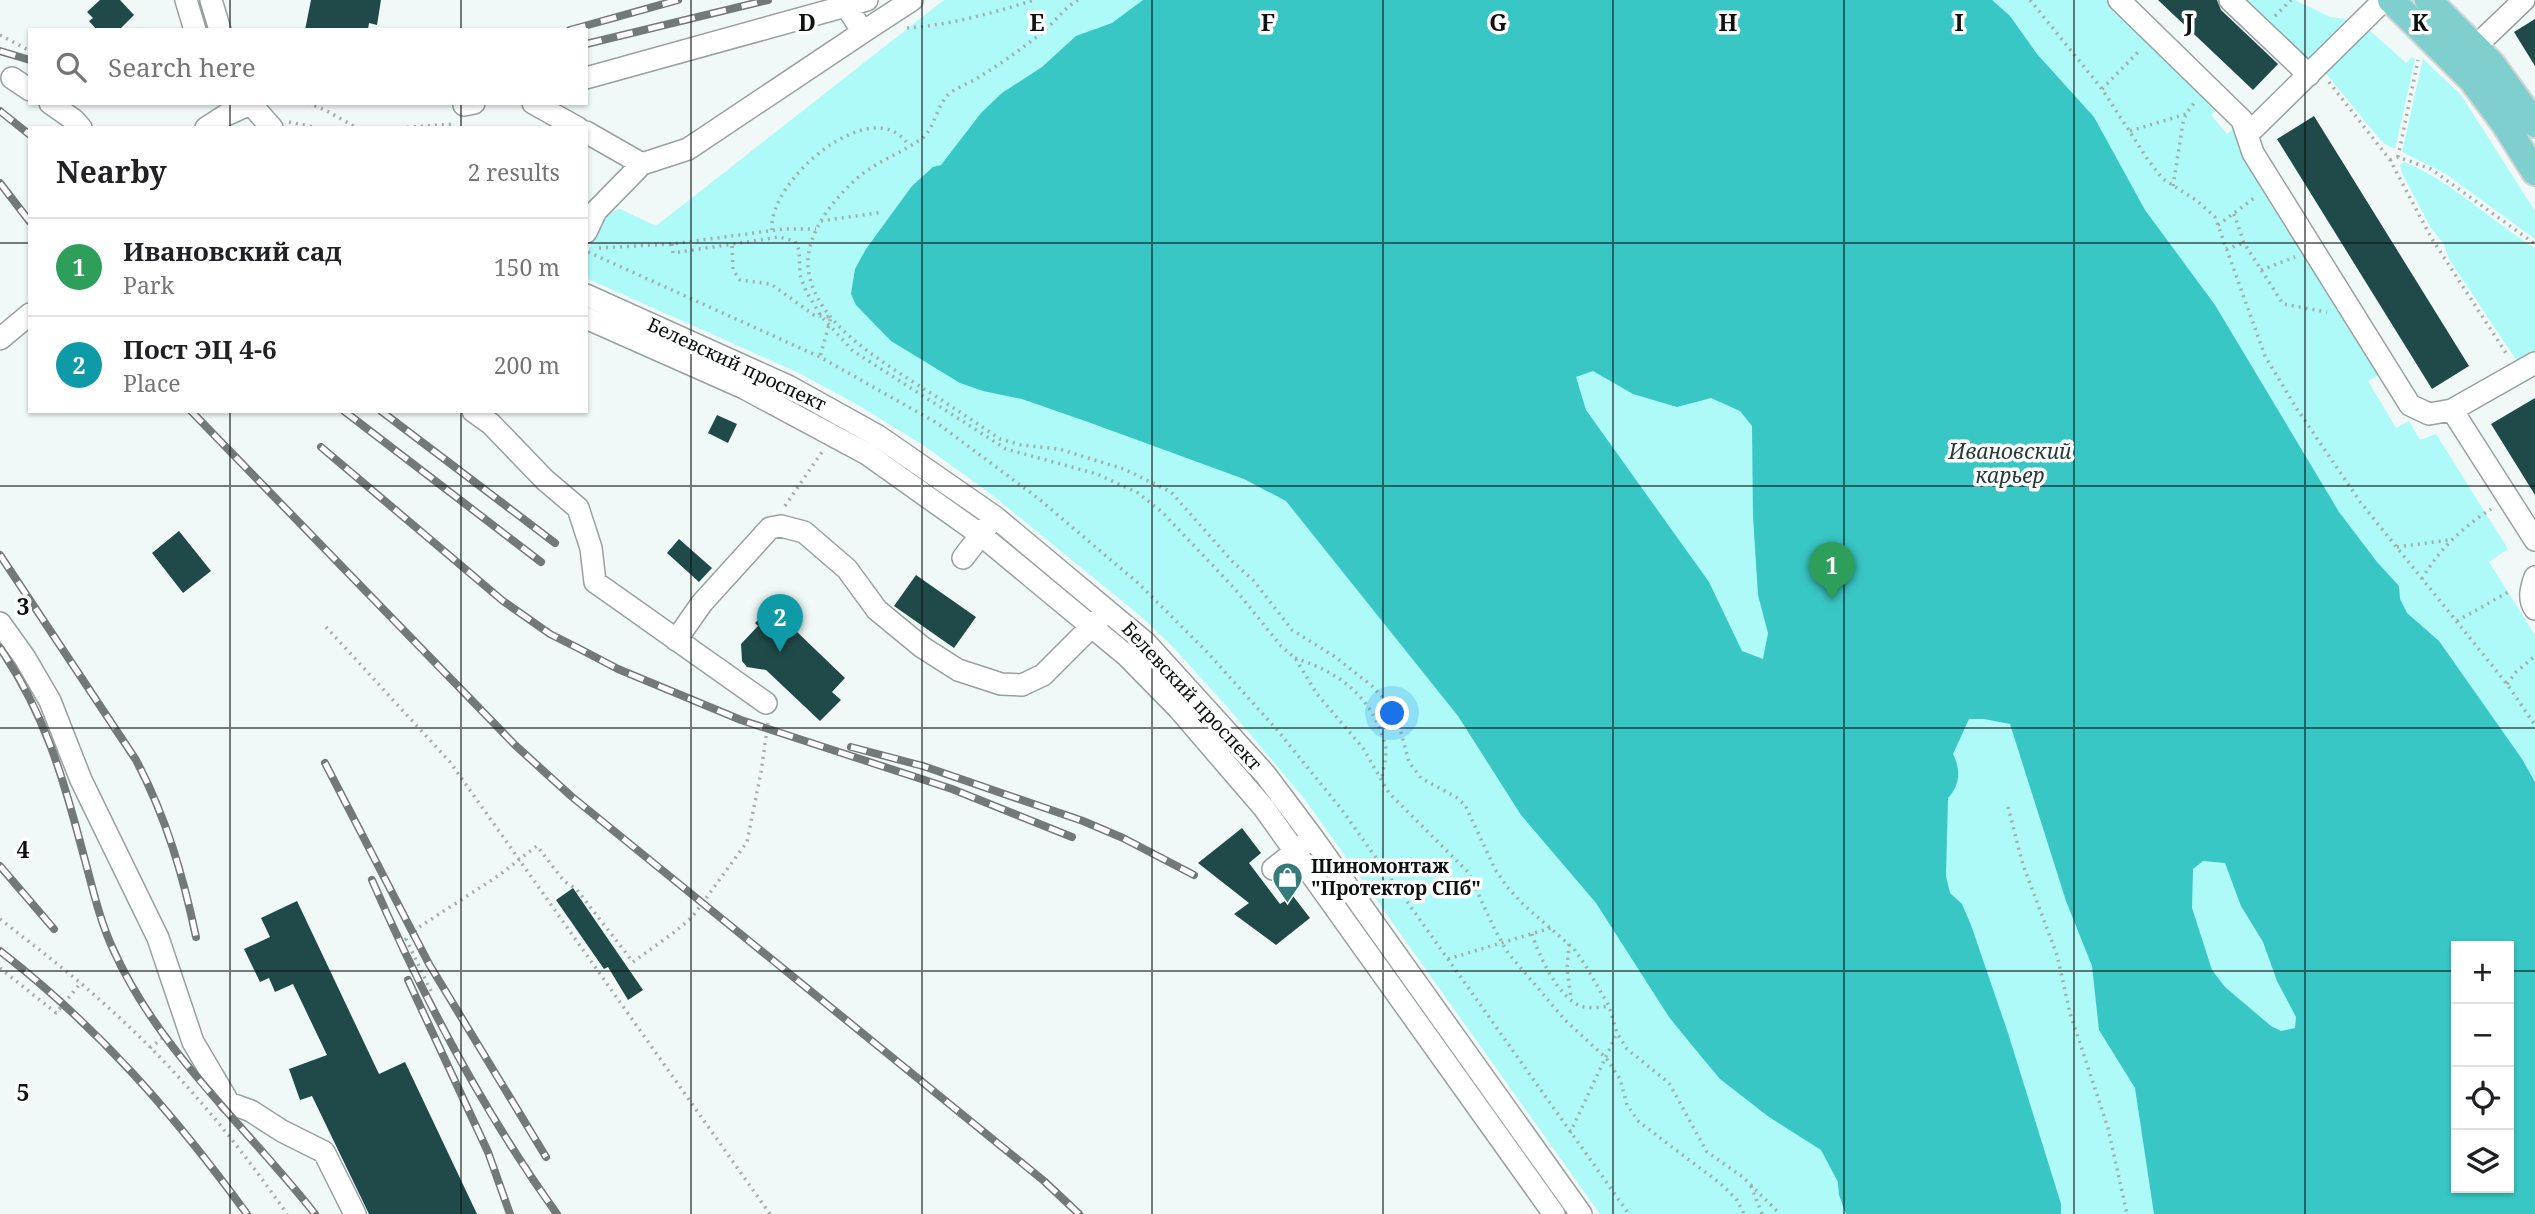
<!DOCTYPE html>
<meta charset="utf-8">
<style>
body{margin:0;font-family:"Noto Serif",serif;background:#f2f2f2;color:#202124}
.controls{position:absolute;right:21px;bottom:21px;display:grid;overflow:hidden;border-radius:0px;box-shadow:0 2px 5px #0004}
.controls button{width:63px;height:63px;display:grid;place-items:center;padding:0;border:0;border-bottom:2px solid #e0e0e0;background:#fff;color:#202124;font:35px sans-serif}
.you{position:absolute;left:1393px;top:714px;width:24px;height:24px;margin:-18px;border:5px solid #fff;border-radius:50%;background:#1a73e8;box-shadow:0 0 0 10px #1a73e833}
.badge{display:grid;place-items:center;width:46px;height:46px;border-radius:50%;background:#337c7b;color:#fff;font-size:23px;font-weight:700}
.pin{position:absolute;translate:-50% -58px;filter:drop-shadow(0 2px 4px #0008)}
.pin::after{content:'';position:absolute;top:37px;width:24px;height:21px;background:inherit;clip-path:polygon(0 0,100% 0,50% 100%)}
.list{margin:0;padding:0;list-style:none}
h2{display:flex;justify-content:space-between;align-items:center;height:91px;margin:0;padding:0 28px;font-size:30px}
h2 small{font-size:23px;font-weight:400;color:#757577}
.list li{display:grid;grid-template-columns:46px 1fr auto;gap:21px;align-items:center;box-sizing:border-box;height:98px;padding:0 28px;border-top:2px solid #e0e0e0}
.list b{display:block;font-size:26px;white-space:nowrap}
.list p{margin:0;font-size:23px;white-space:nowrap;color:#757577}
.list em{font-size:23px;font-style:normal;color:#757577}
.icon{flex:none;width:38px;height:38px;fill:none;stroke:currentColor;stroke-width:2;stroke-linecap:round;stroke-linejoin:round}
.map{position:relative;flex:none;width:2535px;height:1214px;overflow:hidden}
.search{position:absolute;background:#fff;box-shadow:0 2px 5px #0004;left:28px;top:28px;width:560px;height:77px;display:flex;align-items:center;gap:18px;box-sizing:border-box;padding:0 24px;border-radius:0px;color:#757577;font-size:26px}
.panel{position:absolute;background:#fff;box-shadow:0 2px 5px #0004;left:28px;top:126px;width:560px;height:287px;border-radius:0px}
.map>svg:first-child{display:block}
</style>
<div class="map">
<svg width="2535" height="1214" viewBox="0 0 2535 1214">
<rect width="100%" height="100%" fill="#f0f9f8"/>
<path fill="#adfaf8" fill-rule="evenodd" d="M 944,0 L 2111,0 L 2221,106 L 2211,115 L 2227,134 L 2234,128 L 2381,374 L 2368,381 L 2396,428 L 2409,421 L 2420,440 L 2436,434 L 2508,549 L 2489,562 L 2535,635 L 2535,1214 L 1600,1214 L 1306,801 L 1230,710 L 1174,648 L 1143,618 L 991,494 L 923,445 L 858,405 L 797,372 L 586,278 L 586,255 L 606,214 L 620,209 L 656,226 ZM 2456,946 L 2509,946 L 2509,1188 L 2456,1188 Z
M 2237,0 L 2295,0 L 2330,17 L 2345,19 L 2351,26 L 2309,68 Z
M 2367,28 L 2406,63 L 2412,57 L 2415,59 L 2395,149 L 2383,143 L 2324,71 Z
M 2423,59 L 2461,95 L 2535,211 L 2535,239 L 2446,174 L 2402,152 Z
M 2404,162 C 2452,181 2490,221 2535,248 L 2535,355 L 2519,364 L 2449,259 L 2444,244 L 2431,228 L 2402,173 L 2400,165 Z"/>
<path fill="#38c7c5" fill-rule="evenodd" d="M 1143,0 L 1992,0 L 2010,16 L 2037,54 L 2094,117 L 2145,210 L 2215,305 L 2339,512 L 2377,562 L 2399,586 L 2400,599 L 2407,613 L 2439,641 L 2522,759 L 2535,782 L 2535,1214 L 2154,1214 L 2135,1088 L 2099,1030 L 2092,966 L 2066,901 L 2010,724 L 1984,719 L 1969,719 L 1953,754 C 1961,770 1960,785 1948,798 L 1946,876 L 1950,893 L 1962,904 L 1971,925 L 2008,1033 L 2061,1204 L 2061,1214 L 1846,1214 L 1839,1195 L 1838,1182 L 1821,1150 L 1769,1117 L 1720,1079 L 1690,1043 L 1669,1017 L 1596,903 L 1521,815 L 1458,716 L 1286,501 L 1244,479 L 1088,422 L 1022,399 L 983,391 L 960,383 L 891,341 L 856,305 L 851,294 L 855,269 L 866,249 L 912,186 L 933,167 L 941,165 L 981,113 L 1002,93 L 1042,67 L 1076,36 L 1112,23 ZM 1593,371 L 1633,394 L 1677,407 L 1711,398 L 1740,411 L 1752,426 L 1753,516 L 1758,595 L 1768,633 L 1763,659 L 1742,651 L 1709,582 L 1586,410 L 1576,377 ZM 2203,861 L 2225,863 L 2241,906 L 2263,942 L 2277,981 L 2296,1017 L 2295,1028 L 2281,1031 L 2271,1026 L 2225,987 L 2212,970 L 2192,908 L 2193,869 ZM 2456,946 L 2509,946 L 2509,1188 L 2456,1188 Z"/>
<path fill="#204a49" d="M 100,0 L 120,0 L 134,15 L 119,30 L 97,30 L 89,21 L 93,18 L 87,12 Z
M 311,0 L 381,0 L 377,25 L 369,23 L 368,30 L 305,30 Z
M 2158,0 L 2217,0 L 2221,10 L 2278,64 L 2253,90 Z
M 2535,19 L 2535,66 L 2514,32 Z
M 2314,116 L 2469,366 L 2432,389 L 2277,139 Z
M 2535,398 L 2535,495 L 2491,424 Z
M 717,415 L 737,424 L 728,443 L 708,433 Z
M 179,531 L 211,571 L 183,593 L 152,553 Z
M 679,539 L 712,568 L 699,582 L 667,553 Z
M 916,575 L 976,617 L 954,648 L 894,606 Z
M 771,607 L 845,678 L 832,692 L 841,700 L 820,721 L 766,670 L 747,667 L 742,661 L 741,644 L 758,626 L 755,623 Z
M 1242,828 L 1261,853 L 1249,863 L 1280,904 L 1293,896 L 1310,918 L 1276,945 L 1234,914 L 1249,903 L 1198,863 Z
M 573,888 L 643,990 L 628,1000 L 608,967 L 604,969 L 556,900 Z
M 297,901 L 379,1074 L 405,1062 L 477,1214 L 369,1214 L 312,1096 L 300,1100 L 289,1069 L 327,1055 L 293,984 L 275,992 L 269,978 L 260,982 L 244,949 L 270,937 L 261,918 Z"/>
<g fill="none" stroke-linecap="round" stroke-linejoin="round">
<defs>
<path id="minor" d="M 186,0 L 195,30
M 211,0 L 220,30
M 2119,0 L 2242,120 L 2253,153 L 2410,405 L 2429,414 L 2452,410 L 2535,540
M 2230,0 L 2309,75
M 846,6 L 867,0
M 863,32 L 912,0
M 2476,46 L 2524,0
M 12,78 L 30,90
M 586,78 L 846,6 L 863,32 L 688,149 L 642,164 L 596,211 L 586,232
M 50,103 L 74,120 L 81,128
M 250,103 L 272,128
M 533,103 L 578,128
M 464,105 L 474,103
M 206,128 L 226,115 L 250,104
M 586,132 L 642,164
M 2247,135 L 2384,0
M 586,295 L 788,386 L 878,436 L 995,517 L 1146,643 L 1265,774 L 1313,838 L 1581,1214
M 586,318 L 744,388 L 867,454 L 981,535 L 1127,656 L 1178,708 L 1264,808 L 1554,1214
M 0,339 L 30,314
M 2452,410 L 2535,363
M 473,411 L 491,424 L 545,480 L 578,508 L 591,548 L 595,582 L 766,703
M 963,558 L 989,524
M 2535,577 C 2531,588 2528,599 2535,609
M 0,623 L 25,658 L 50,701 L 81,780 L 158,938 L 193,1042 L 229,1103 L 251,1111 L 282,1131 L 324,1152 L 355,1214
M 676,640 L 702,603 L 770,528 L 781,526 L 804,532 L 847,569 L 877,610 L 922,647 L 958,670 L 1001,684 L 1022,685 L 1043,675 L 1101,617
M 1273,869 L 1307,842"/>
<path id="major" d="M 2391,0 L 2472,80 L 2504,123 L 2535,172
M 2428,0 L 2492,64 L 2535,124"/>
</defs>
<use href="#minor" stroke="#98a1a0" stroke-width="24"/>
<use href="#major" stroke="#d3d4d4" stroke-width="30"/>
<path stroke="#a5acac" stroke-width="3.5" stroke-dasharray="2 5" stroke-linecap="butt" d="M 1078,0 C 1064,8 1055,22 1042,33 C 1021,49 999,65 976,79 C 967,84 955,88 948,95 C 936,108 935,125 924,137 C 901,154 873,162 852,183 C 831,203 807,233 808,265 C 811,322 882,361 924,389 C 950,405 975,422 1000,439 L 1021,445 L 1059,449 L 1124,469 L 1171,492 L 1232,561 L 1254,581 L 1292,630 L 1334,656 L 1372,686 L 1389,704 L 1398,721 L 1409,762 L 1421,778 L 1456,797 L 1465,805 L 1495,869 L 1507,887 L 1525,906 L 1574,949 L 1584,963 L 1609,1006 L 1617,1033 L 1627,1049 L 1669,1083 L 1707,1152 L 1743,1177 L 1780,1214
M 2030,0 L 2102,89 L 2148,160 L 2163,179 L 2196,200 L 2215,217 L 2265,356 L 2297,409 L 2361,503 L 2507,684 L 2535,725
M 2275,16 L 2291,0
M 907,28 C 950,25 993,13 1034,0
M 0,35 L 30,51
M 2329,82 L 2390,160 L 2432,239 L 2508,356
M 2102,89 L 2141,49
M 308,103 L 327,111 L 357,128
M 289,122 L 318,128
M 400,128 L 455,124
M 2130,131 L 2186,114
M 2398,157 L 2418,60
M 2390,160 L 2398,157 L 2431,169 L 2535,244
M 2173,186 L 2183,123 L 2186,114 L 2195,102
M 2234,214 L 2244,243 L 2283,304 L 2327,312
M 821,221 L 883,212
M 2218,225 L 2257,196
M 772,230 C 767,181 874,89 909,146
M 672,244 L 673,253 L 779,237 L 795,241 L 799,250 L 800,275 L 806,291 L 821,316 L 853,351 L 1006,449 L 1097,474 L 1138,493 L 1162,512 L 1235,589 L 1281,646 L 1295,658 L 1317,694 L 1363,748 L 1389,793 L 1468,872 L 1495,930 L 1508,953 L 1565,1020 L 1606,1058 L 1620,1079 L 1627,1105 L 1639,1122 L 1721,1184 L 1737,1200 L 1744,1214
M 732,246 L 733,270 L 740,280 L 771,284 L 814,315 L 831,317 L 820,357
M 599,248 L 672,244 L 784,229 L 816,229
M 2226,249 L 2244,243
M 588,252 L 820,357 L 937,423 L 1039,499 L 1138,583 L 1208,653 L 1278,731 L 1342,810 L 1629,1214
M 2261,270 L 2295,257
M 785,506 L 822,452
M 2397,547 L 2449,540
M 2422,579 C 2439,549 2463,527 2491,509
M 2457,621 L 2510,591
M 326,627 L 450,762 L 770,1214
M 1295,658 C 1331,670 1362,688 1378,725 C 1381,733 1386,742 1386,751 C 1386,760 1383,770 1382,778
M 2507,684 L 2516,672 L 2535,656
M 2008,807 L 2023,865 L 2057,955 L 2070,1013 L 2108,1128 L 2127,1214
M 0,919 C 38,949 77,978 112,1011 C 178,1070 237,1142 287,1214
M 1532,934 C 1538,954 1559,999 1581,1006 C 1589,1009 1601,1007 1609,1006
M 1569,944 L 1567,969 L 1571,998
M 1448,959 L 1551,928
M 0,968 L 56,1013 L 80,984
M 431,991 L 406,939 L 413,936 L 416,929 L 498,876 L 537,846 L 564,881 L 577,890 L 633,962 L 676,931 L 693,916 L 747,842 L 761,772 L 768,723
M 150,1048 L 170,1032
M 1570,1133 L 1617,1033
M 1751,1186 L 1762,1214"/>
<use href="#minor" stroke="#fff" stroke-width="21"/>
<use href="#major" stroke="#7fcfce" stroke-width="26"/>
<defs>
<path id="rail" d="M 570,30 L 678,0
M 586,44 L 768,0
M 0,51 L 30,60
M 0,111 L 30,135
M 0,183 L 30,222
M 191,411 L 515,745 L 571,796 L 1044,1181 L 1079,1214
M 344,411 L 541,562
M 381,411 L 555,543
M 321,447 L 503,601 L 550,634 L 578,648 L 618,669 L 741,720 L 952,789 L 1072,837
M 0,555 L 136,760 C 166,817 183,875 196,937
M 0,648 C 45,714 63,777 83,853 C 92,885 99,919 113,949 C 159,1052 247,1127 315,1214
M 851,747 L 923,766 L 1083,821 L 1123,838 L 1194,875
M 325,763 L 429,964 L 546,1157
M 0,866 L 54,929
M 372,880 C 423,997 483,1111 557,1214
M 0,951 C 100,1029 172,1112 247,1214
M 408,980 L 488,1152 L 510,1214"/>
</defs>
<use href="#rail" stroke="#737978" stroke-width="8"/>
<use href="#rail" stroke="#fff" stroke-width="5" stroke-dasharray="16" stroke-linecap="butt"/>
</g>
<path fill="none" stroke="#0d1010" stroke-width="2" stroke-opacity="0.55" d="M 230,0 L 230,30M 461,0 L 461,30M 691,0 L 691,1214M 922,0 L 922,1214M 1152,0 L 1152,1214M 1383,0 L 1383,1214M 1613,0 L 1613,1214M 1844,0 L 1844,1214M 2074,0 L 2074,1214M 2305,0 L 2305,1214M 230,103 L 230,128M 461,103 L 461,128M 0,243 L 30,243M 586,243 L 2535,243M 230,411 L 230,1214M 461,411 L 461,1214M 0,486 L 2535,486M 0,728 L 2535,728M 0,971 L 2456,971M 2509,971 L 2535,971"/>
<defs>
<symbol id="shop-pin" viewBox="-11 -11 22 30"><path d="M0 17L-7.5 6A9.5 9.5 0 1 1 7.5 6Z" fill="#337c7b" stroke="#fff"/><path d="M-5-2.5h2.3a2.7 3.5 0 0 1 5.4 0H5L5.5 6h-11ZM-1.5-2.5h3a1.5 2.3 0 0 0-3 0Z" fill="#fff"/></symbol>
</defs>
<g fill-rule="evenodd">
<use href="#shop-pin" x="1270" y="860" width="35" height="47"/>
</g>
<g text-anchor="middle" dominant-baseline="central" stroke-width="7" stroke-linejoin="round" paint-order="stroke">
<g font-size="19" fill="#0d1010" stroke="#fff">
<text transform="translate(737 364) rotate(25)">Белевский проспект</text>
<text transform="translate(1192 696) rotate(47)">Белевский проспект</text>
</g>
<g font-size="19" font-weight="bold" fill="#0d1010" stroke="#fff" text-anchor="start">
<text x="1311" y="866">Шиномонтаж<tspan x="1311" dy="22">"Протектор СПб"</tspan></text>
</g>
<g font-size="21" font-style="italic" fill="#243b3a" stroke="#fff">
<text x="2010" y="451">Ивановский<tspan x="2010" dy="24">карьер</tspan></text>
</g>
</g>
<g font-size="23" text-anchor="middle" font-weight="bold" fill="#0d1010" stroke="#fff" stroke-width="7" stroke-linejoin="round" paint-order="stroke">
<text x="807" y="31">D</text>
<text x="1037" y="31">E</text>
<text x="1268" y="31">F</text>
<text x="1498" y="31">G</text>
<text x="1728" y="31">H</text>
<text x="1959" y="31">I</text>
<text x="2189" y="31">J</text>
<text x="2420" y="31">K</text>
<text x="23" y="615">3</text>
<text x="23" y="858">4</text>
<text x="23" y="1101">5</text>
</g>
</svg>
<div class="controls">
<button>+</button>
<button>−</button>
<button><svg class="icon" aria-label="locate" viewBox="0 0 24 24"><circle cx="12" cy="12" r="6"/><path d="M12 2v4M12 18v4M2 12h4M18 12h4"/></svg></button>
<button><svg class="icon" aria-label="layers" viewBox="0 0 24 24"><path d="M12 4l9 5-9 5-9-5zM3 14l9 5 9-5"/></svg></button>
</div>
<div class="you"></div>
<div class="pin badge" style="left:1832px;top:600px;background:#2e9e5b">1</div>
<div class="pin badge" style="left:780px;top:652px;background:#0f9aa8">2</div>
<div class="search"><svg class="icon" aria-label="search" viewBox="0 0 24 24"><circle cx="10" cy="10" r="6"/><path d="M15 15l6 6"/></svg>Search here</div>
<section class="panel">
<h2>Nearby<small>2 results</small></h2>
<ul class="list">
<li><span class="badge" style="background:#2e9e5b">1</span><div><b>Ивановский сад</b><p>Park</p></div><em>150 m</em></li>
<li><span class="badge" style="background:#0f9aa8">2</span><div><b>Пост ЭЦ 4-6</b><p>Place</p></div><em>200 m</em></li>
</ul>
</section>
</div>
